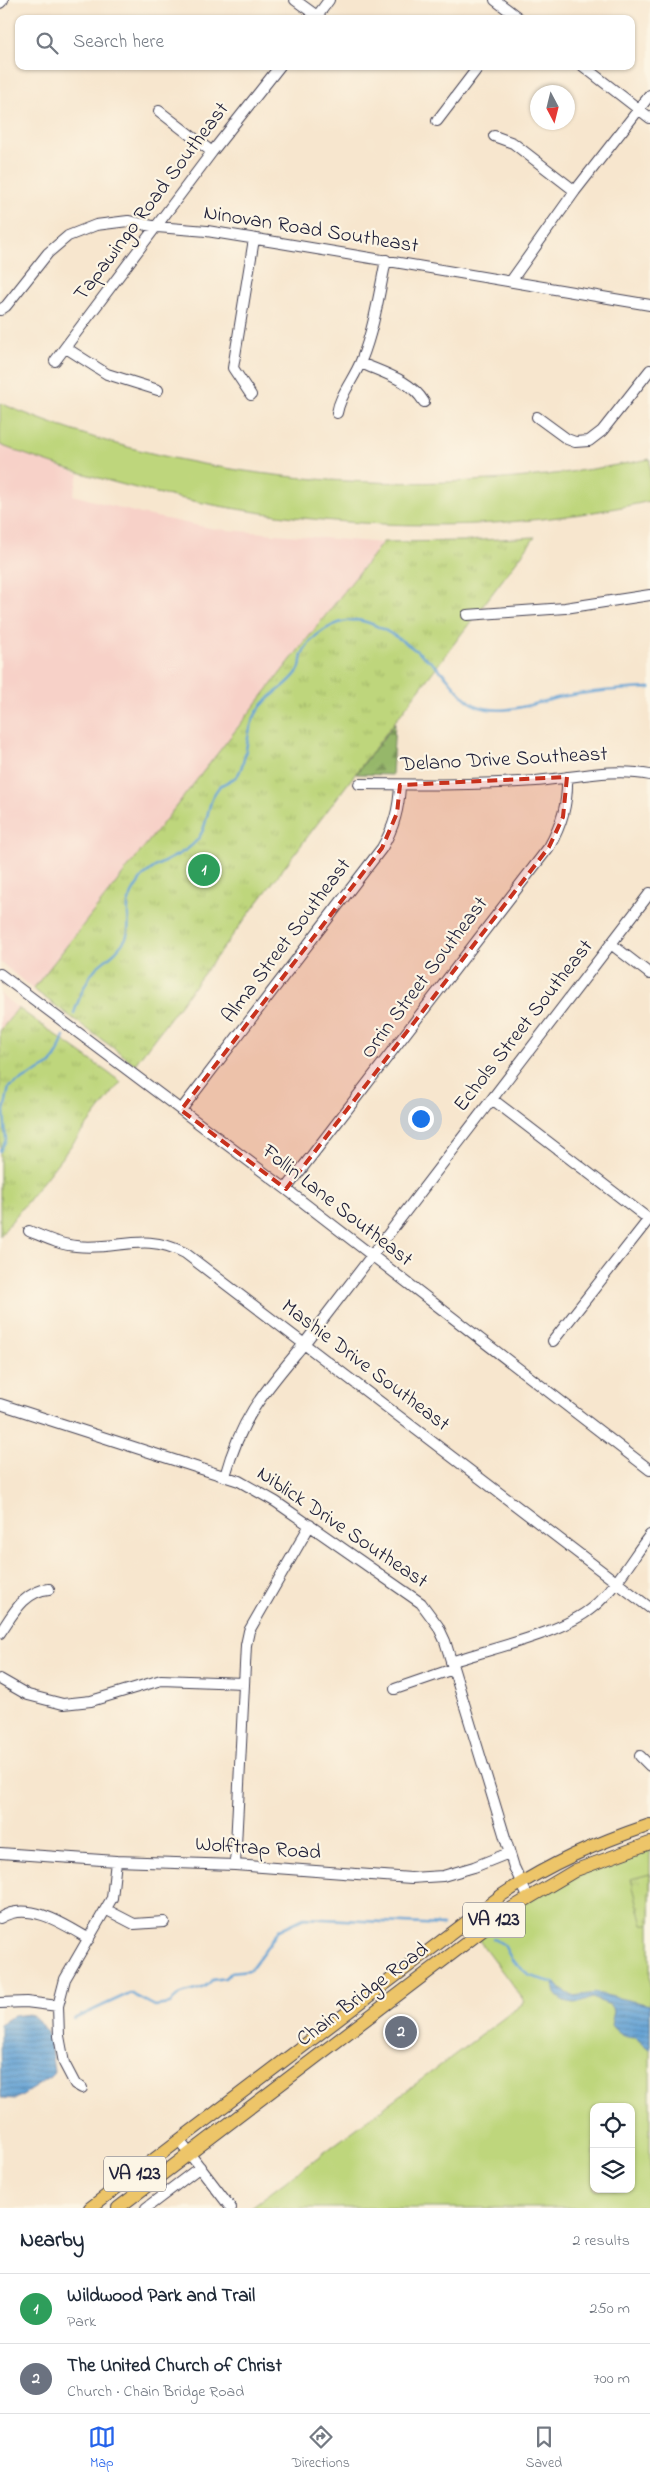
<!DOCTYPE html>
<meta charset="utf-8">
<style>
body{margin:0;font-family:"Indie Flower",sans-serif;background:#f2f2f3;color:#1f2937}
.controls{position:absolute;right:15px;bottom:15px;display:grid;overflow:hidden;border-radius:10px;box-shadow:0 1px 4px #0004}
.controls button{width:45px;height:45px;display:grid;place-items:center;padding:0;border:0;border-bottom:1px solid #e0e1e3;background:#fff;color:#1f2937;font:25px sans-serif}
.compass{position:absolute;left:530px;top:85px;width:45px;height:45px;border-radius:50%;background:#fff;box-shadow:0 1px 4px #0004;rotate:173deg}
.you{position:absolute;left:420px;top:1118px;width:18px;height:18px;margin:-12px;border:4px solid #fff;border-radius:50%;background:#1a73e8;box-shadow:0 0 0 8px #1a73e833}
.badge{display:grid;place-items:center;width:32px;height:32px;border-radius:50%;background:#2563eb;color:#fff;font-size:16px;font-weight:700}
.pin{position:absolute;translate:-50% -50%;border:2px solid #fff;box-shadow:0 1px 5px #0006}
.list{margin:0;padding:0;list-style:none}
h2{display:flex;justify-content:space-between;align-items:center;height:65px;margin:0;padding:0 20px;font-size:21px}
h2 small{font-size:16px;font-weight:400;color:#747a83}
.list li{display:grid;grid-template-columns:32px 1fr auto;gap:15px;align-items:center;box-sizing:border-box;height:70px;padding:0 20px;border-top:1px solid #e0e1e3}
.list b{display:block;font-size:19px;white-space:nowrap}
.list p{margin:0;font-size:16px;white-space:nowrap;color:#747a83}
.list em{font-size:16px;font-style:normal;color:#747a83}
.icon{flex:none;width:28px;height:28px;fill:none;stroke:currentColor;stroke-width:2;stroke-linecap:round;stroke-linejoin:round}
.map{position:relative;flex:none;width:650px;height:2208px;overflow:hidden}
.search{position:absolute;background:#fff;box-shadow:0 1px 4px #0004;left:15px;right:15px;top:15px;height:55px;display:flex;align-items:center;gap:12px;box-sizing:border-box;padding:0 18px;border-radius:10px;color:#747a83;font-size:19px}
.sheet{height:205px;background:#fff}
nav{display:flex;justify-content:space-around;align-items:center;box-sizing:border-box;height:70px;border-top:1px solid #e0e1e3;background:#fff;font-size:14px;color:#747a83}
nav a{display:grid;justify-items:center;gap:2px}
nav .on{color:#2563eb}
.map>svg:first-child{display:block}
</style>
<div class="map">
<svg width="650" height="2208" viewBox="0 0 650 2208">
<defs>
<pattern id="forest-firs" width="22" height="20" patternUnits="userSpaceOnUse" patternTransform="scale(1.25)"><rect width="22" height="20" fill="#96b76b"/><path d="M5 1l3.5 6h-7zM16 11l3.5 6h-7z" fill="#7a9459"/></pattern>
<pattern id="park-tufts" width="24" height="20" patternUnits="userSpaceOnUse" patternTransform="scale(1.25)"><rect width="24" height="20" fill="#bed67b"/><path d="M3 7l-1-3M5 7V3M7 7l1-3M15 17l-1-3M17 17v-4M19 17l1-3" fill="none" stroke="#a3b76b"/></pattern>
<pattern id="water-rules" width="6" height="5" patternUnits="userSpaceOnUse" patternTransform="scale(1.25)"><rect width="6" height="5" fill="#62a1d4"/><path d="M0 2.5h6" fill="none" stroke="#5083ad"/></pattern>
</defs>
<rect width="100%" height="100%" fill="#fcf5e5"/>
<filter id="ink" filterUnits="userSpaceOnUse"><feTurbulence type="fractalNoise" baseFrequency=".02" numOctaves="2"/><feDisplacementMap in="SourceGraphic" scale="10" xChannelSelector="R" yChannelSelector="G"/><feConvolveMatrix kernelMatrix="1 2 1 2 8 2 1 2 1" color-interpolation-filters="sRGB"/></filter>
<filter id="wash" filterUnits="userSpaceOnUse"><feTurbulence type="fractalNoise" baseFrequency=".0096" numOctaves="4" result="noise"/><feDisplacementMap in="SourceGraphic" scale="20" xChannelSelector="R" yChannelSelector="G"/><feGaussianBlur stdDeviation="1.12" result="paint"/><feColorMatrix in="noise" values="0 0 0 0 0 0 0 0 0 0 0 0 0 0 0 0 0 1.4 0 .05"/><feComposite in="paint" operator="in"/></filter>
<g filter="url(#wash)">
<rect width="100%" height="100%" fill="#f7e6ce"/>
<path fill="#f7d1c8" d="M 0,444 L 79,474 L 73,495 L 141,514 L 215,529 L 383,543 L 33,989 L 0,962 Z
M 0,994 L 19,1009 L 0,1033 Z"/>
<path fill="#bed67b" stroke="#707c5b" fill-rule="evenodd" d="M 0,403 C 202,490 436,501 650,459 L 650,501 C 440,549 200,522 0,445 Z
M 650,1843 L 650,2208 L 250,2208 L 525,2002 L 475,1935 L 528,1897 ZM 594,2107 L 631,2107 L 631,2189 L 594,2189 Z"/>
<path fill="url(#forest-firs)" stroke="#5c6c53" d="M 395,723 L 392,775 L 356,774 Z"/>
<path fill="url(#park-tufts)" stroke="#707c5b" d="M 535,537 L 135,1064 L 33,989 L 383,542 L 465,541 Z
M 18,1008 L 121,1082 L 0,1236 L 0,1031 Z
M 650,1874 L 650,1923 L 643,1925 L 631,1879 Z"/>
<path fill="url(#water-rules)" stroke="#426288" d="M 555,1982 L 562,1990 L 573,1996 L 596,1993 L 650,2005 L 650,2050 L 636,2038 C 625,2038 618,2034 611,2025 L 614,2011 L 610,2005 L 592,1998 C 587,2000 581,2003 576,2003 C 563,2003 550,1996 555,1982 Z
M 29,2014 C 53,2027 50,2047 54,2072 L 51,2077 L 16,2099 L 1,2098 L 0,2024 L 13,2016 Z"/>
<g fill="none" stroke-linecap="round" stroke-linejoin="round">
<path stroke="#62a1d4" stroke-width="2.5" d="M 74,1013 C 79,999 86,979 96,968 C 107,958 118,952 126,938 C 131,928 127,916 128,905 C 129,896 136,886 141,879 C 157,859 189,857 201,834 C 209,820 207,801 219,787 C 225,781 235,781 239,773 C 249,754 245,731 257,712 C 267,695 287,688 298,671 C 302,666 300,661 302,655 C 310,635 335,620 356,620 C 379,621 422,654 439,669 C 451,680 460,697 475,705 C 503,718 538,701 566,696 C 594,691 622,689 650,688
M 0,1151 L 6,1140 L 4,1111 L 9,1087 L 51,1064 L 58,1053 L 64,1036
M 493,1938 L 504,1945 L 512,1960 L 530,1976 L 555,1983
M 74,2019 L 130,1993 L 155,2006 L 170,2004 C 184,1985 200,1996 212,1980 L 225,1978 L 231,1972 L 250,1970 L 279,1930 L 304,1918 L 443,1925"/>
</g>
</g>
<g filter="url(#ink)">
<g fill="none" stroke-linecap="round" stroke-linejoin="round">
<defs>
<path id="minor" d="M 295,0 L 317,16
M 495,0 L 520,19
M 0,3 L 3,0
M 315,19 L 329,0
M 583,66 L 650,118
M 159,111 L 212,152
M 437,121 L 479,66
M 494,136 L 513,143 L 575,191
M 511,281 L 575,191 L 650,95
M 0,310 L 6,306 L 48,253 L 68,236 L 96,225 L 128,221 L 157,227 L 207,231 L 275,242 L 650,305
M 66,348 L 107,374 L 158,390
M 55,361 L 212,152 L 280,66
M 361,363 C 383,373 411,380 424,402
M 251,395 L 233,368 L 254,239
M 337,413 C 340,394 354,379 361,361 C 374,329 379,294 386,260
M 537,417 L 567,439 L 575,442 L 589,441 L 602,431 L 650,370
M 467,615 L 565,608 L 650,595
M 359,784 C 418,785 477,785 536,781 C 573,778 613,767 650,775
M 611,944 L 650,974
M 0,974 L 286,1189 L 650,1470
M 492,1099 L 650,1220
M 181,1110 L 382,848 C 394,827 399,809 400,785
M 286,1189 L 549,847 C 562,824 568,803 567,777
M 29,1231 C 44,1237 60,1245 76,1246 C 118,1251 143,1231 185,1253 L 650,1608
M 553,1341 L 649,1219
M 0,1404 L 239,1481 L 276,1502 L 421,1603 L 438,1626 L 445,1641 L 514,1867 L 528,1897
M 225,1476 C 242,1415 265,1391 304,1344 L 650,893
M 0,1633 C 13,1614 24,1591 49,1589
M 451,1662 C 492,1648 561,1634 593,1607 C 616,1588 632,1558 650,1535
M 0,1679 L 28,1695 L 63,1704 L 91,1701 L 161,1680 L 244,1683
M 395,1689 L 453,1669
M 640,1756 L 650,1766
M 0,1853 L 116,1861 L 235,1865 L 411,1878 L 443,1876 L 474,1867 L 509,1853
M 235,1865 L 246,1645 L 249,1631 L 310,1525
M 107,1910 L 134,1924 L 164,1922
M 0,1918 C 28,1900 64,1924 89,1939
M 0,2003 L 26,2002 L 58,2006
M 82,2088 L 75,2084 L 64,2063 L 59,2036 L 58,2006 L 65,1979 L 112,1898 L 116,1861
M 179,2140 L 231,2208
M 146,2208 L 200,2167"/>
<path id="major" d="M 90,2208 L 502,1895 C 551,1863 594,1844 650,1825
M 118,2208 L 512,1908 L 576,1870 L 650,1843"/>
</defs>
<use href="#minor" stroke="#423f51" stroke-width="12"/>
<use href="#major" stroke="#423f51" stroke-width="14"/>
<use href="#minor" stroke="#fff" stroke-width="10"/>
<use href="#major" stroke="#edc569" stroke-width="12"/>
</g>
</g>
<path fill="#c8321e" fill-opacity="0.2" stroke="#c8321e" stroke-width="4" stroke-dasharray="10 6" stroke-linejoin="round" d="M 567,777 L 563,817 L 549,847 L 286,1189 L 181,1110 L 382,848 L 397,813 L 400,785 Z"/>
<g text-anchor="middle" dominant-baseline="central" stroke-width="4.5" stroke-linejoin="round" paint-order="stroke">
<g fill="#fcf5e5" stroke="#63616e" stroke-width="1">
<rect x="463" y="1902.5" width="62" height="35" rx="4"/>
<rect x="104" y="2156.5" width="62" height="35" rx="4"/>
</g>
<g font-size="20" font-weight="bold" fill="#22223b">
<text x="494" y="1920">VA 123</text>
<text x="135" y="2174">VA 123</text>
</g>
<g font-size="21" fill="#22223b" stroke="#fcf5e5">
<text transform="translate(152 202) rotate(-53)">Tapawingo Road Southeast</text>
<text transform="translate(311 230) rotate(9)">Ninovan Road Southeast</text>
<text transform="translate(504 760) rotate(-3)">Delano Drive Southeast</text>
<text transform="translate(287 941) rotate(-53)">Alma Street Southeast</text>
<text transform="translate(425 978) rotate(-53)">Orrin Street Southeast</text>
<text transform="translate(524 1026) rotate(-52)">Echols Street Southeast</text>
<text transform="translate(337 1206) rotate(38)">Follin Lane Southeast</text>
<text transform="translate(365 1366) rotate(37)">Mashie Drive Southeast</text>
<text transform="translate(342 1528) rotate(34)">Niblick Drive Southeast</text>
<text transform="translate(258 1849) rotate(4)">Wolftrap Road</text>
<text transform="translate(363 1995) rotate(-37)">Chain Bridge Road</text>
</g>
</g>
</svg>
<div class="controls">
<button><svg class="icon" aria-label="locate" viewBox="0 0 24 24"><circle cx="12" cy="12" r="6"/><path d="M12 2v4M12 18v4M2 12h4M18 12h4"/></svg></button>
<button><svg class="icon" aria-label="layers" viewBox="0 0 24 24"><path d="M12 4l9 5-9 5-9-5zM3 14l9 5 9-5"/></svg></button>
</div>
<svg class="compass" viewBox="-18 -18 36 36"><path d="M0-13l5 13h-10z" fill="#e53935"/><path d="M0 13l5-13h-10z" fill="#747a83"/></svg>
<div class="you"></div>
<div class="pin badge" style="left:204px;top:870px;background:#2e9e5b">1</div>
<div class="pin badge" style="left:401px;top:2032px;background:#6b7280">2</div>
<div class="search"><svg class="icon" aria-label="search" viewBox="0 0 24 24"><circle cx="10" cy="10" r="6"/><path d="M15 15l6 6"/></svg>Search here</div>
</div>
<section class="sheet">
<h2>Nearby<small>2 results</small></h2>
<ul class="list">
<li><span class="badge" style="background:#2e9e5b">1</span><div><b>Wildwood Park and Trail</b><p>Park</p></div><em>250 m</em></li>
<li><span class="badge" style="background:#6b7280">2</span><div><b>The United Church of Christ</b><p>Church · Chain Bridge Road</p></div><em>700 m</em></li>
</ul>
</section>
<nav>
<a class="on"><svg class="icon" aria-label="map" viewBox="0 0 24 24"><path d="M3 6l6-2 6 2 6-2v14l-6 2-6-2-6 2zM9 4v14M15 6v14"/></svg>Map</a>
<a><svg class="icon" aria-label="directions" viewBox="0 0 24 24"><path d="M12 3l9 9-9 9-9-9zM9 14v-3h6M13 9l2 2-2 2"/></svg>Directions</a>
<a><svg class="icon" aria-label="saved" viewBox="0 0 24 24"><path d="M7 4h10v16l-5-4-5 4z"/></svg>Saved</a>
</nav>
